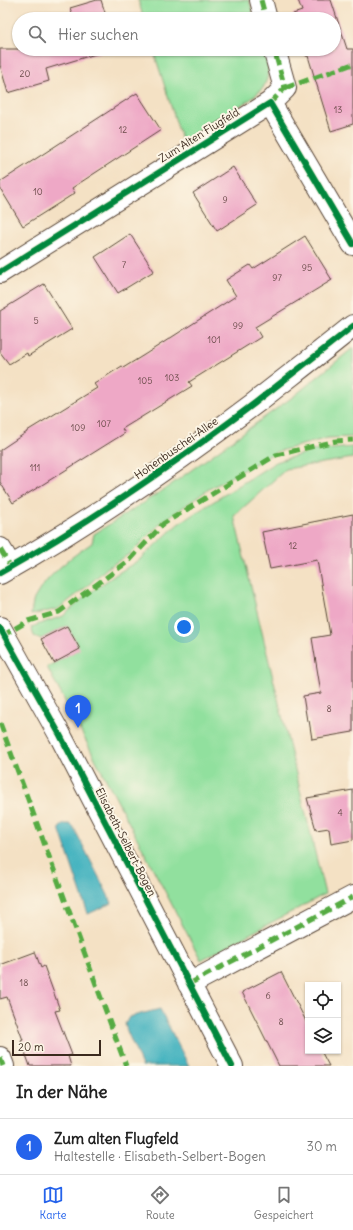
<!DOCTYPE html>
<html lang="de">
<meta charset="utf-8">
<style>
body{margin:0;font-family:Delius,sans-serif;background:#f6f6f6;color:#222}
.controls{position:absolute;right:12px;bottom:12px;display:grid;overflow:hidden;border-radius:0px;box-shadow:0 1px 3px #0004}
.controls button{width:36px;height:36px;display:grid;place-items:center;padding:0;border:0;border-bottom:1px solid #e0e0e0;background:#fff;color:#222;font:20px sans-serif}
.scale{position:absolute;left:12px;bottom:10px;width:89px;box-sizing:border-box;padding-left:4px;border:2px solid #3b2a1e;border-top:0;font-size:11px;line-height:14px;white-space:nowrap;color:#3b2a1e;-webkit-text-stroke:3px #fcf5e5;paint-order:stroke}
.you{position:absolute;left:184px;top:627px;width:14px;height:14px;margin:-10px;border:3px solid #fff;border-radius:50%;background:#1a73e8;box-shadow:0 0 0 6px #1a73e833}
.badge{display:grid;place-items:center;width:26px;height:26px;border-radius:50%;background:#2563eb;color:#fff;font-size:13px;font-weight:700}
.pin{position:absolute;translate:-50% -33px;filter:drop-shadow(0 1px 2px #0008)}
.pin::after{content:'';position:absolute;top:21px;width:14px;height:12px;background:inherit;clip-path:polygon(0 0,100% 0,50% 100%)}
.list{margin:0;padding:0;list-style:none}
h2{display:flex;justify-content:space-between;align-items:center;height:52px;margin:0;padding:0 16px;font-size:17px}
h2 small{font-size:13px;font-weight:400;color:#767676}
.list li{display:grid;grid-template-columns:26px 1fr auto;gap:12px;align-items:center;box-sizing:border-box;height:56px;padding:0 16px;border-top:1px solid #e0e0e0}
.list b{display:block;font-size:15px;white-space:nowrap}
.list p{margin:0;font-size:13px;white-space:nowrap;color:#767676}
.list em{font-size:13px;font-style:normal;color:#767676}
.icon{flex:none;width:22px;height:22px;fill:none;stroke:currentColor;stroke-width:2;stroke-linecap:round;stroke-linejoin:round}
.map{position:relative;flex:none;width:353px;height:1066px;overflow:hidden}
.search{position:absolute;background:#fff;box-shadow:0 1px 3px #0004;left:12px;right:12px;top:12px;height:44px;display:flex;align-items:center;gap:10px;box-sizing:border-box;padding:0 14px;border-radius:22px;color:#767676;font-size:15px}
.sheet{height:108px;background:#fff}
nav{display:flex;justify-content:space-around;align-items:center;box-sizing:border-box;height:56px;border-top:1px solid #e0e0e0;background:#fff;font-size:11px;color:#767676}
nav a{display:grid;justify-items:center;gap:2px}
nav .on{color:#2563eb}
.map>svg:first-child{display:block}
</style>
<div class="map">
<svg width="353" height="1066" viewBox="0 0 353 1066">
<rect width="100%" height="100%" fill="#fcf5e5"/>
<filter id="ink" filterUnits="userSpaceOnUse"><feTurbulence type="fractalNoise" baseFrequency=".025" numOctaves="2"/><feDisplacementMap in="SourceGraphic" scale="8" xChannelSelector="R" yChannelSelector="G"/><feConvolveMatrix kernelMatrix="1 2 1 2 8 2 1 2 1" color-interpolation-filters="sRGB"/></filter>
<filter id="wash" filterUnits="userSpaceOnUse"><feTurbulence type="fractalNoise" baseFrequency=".012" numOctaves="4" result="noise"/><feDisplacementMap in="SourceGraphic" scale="16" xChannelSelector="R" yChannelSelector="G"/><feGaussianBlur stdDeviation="0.9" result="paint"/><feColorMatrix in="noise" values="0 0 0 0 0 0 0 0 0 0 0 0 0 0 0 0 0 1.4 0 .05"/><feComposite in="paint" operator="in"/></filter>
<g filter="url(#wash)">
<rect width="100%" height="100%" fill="#f4e1c4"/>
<path fill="#91e09e" stroke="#66855e" d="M 138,0 L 249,0 L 255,19 L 144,19 Z
M 153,49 L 264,49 L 269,63 L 267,79 L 263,88 L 251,99 L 182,141 Z
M 353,348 L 353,437 L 328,438 L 276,452 L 209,489 L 162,522 L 131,553 L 107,568 L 84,589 L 58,609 L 31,615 C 32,610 32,604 34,599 C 47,575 71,557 92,543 L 94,534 L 165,489 L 294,396 Z
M 353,447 L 353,458 L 286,469 L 234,516 L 325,894 L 201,960 L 47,667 L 79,649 L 67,626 L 41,639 L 34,636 L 31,627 L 63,616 L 88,594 L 115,575 L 139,560 L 178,524 L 276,462 L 312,451 Z"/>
<path fill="#43b2bf" stroke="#3f6e6e" d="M 64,824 L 69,824 L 73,826 L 112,903 L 88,914 L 59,828 Z
M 160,1009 L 189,1066 L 142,1066 L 127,1031 L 125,1024 L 129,1017 Z"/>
<g id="blocks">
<path fill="#eea8c6" d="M 97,0 L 101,0 L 107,19 L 74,19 L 70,8 Z
M 298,0 L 331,0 L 347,49 L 353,49 L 353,124 L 331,131 L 308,56 L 306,56 L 304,49 L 334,49 L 334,19 L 294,19 L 293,14 L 302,11 Z
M 0,49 L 112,49 L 46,69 L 49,81 L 8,93 L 0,65 Z
M 137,93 L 161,130 L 72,188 L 75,193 L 23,226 L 0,188 L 0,182 Z
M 233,167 L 257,205 L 217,231 L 193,193 Z
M 130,234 L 154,271 L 118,293 L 95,257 Z
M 305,236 L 332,280 L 255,327 L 261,337 L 189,382 L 192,386 L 122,429 L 125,433 L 13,503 L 0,482 L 0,450 L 27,432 L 27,431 L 97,388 L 94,384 L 122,366 L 123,368 L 144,355 L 236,296 L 226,280 L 250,265 L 253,269 Z
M 44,284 L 72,329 L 28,356 L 27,353 L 9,364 L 0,352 L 0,311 Z
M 353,514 L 353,732 L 312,739 L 309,720 L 307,721 L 303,696 L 321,693 L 312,638 L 330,635 L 317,560 L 270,569 L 262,532 Z
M 67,626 L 80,649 L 54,663 L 41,639 Z
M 353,790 L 353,840 L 331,844 L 329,828 L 316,830 L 307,798 Z
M 35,952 L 41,968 L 44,966 L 60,1010 L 55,1011 L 72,1055 L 68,1056 L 71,1066 L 30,1066 L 21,1041 L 23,1040 L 7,997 L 0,999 L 0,965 Z
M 281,972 L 308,1025 L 308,1051 L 321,1051 L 329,1066 L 279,1066 L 242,992 Z"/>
</g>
</g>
<g filter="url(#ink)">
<use href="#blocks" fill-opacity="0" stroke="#574537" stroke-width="1"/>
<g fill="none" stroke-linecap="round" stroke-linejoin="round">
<defs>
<path id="minor" d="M 261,0 L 266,19
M 270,103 L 285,88 L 274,49
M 0,272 L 270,103 L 353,244
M 0,549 L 11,567
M 0,573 C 89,523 174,464 255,403 C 288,377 321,352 353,326
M 0,628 L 60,735 L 232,1066
M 189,984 L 353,897
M 0,1058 L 3,1066"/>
</defs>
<use href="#minor" stroke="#574537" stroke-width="24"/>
<use href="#minor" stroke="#fff" stroke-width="22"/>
<path stroke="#55ab43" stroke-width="5" stroke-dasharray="10 5" stroke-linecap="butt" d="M 261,0 L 266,19
M 285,88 L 353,64
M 270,103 L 285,88 L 274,49
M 0,549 L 11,567
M 2,636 L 28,621 L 59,612 L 130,560 L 163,524 L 276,455 L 336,441 L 353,440
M 0,723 L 126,1066
M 189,984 L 353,897
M 0,1058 L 3,1066"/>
<defs>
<path id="cycleway" d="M 0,272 L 270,103 L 353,244
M 0,573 C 89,523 174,464 255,403 C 288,377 321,352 353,326
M 0,628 L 60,735 L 232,1066"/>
</defs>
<use href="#cycleway" stroke="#fcf5e5" stroke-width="8"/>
<use href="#cycleway" stroke="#00873e" stroke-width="6"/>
</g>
</g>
<g text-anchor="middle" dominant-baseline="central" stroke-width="4" stroke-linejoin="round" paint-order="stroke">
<g font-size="9" fill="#684a48">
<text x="25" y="73">20</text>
<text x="338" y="109">13</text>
<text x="123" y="129">12</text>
<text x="38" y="191">10</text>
<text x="225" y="199">9</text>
<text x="124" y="264">7</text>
<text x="307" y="267">95</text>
<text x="277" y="277">97</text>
<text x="36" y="320">5</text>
<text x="238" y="325">99</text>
<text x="214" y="339">101</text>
<text x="172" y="377">103</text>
<text x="145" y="380">105</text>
<text x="104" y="423">107</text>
<text x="78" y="427">109</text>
<text x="35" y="467">111</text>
<text x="293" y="545">12</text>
<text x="329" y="708">8</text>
<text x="340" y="812">4</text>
<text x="24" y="982">18</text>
<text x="268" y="995">6</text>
<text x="281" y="1021">8</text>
</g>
<g font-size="11" fill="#3b2a1e" stroke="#fcf5e5">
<text transform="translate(199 135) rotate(-32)">Zum Alten Flugfeld</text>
<text transform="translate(176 448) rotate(-35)">Hohenbuschei-Allee</text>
<text transform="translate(126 842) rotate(63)">Elisabeth-Selbert-Bogen</text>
</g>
</g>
</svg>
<div class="controls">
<button><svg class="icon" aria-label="locate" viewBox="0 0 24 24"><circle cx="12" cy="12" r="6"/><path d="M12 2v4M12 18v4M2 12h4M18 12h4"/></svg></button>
<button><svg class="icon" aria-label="layers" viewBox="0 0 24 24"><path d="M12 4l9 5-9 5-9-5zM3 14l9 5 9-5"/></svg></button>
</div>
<div class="scale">20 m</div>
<div class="you"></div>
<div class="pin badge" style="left:78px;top:728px">1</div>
<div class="search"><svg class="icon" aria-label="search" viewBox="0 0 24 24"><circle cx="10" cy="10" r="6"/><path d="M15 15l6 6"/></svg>Hier suchen</div>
</div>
<section class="sheet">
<h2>In der Nähe<small></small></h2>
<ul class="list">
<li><span class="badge">1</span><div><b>Zum alten Flugfeld</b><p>Haltestelle · Elisabeth-Selbert-Bogen</p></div><em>30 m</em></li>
</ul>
</section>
<nav>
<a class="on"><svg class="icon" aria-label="map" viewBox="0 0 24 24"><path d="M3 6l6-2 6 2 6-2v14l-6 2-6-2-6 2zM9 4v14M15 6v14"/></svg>Karte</a>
<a><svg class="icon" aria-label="directions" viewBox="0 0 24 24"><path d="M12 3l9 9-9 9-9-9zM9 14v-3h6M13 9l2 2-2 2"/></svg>Route</a>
<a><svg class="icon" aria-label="saved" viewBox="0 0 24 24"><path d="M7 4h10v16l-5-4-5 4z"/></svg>Gespeichert</a>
</nav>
